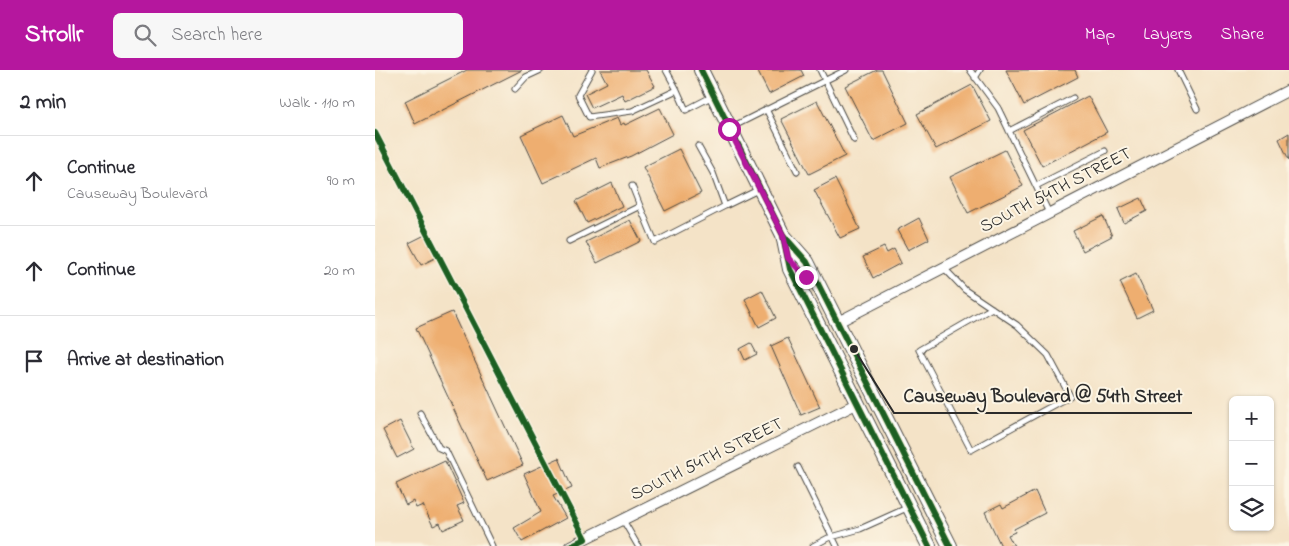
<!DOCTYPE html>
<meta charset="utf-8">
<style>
body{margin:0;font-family:"Indie Flower",sans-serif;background:#f7f7f7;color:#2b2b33}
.controls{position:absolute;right:15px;bottom:15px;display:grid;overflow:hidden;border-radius:8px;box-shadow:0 1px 4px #0004}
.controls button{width:45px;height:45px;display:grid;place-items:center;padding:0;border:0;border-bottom:1px solid #e1e1e2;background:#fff;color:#2b2b33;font:25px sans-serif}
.stop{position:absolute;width:15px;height:15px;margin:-11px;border:4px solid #b5179e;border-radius:50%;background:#fff}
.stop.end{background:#b5179e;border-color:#fff;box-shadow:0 1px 5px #0008}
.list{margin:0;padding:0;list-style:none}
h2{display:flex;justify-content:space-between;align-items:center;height:65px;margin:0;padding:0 20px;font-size:21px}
h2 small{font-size:16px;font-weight:400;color:#7c7c81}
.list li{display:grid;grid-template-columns:32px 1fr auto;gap:15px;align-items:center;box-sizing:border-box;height:90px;padding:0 20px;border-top:1px solid #e1e1e2}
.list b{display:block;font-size:19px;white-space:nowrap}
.list p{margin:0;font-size:16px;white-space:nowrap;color:#7c7c81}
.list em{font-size:16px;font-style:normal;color:#7c7c81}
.icon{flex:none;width:28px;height:28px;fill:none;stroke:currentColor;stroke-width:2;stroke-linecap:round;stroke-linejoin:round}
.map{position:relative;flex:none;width:914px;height:476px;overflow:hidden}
header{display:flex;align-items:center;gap:30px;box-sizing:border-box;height:70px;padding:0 25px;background:#b5179e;color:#fff}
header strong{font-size:24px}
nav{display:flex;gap:28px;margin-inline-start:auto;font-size:18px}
.search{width:350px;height:45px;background:#f7f7f7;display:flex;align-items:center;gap:12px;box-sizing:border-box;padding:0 18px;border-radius:8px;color:#7c7c81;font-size:19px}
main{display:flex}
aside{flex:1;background:#fff}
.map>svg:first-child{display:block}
</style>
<header>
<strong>Strollr</strong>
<div class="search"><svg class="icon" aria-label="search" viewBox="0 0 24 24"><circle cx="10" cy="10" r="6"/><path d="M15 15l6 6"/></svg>Search here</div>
<nav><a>Map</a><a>Layers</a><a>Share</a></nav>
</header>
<main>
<aside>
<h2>2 min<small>Walk · 110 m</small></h2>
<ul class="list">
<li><svg class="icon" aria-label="ahead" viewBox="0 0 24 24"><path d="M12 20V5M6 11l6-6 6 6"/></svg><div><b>Continue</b><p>Causeway Boulevard</p></div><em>90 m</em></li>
<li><svg class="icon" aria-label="ahead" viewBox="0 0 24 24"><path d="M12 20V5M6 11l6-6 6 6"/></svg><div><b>Continue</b></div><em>20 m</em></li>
<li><svg class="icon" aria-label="arrive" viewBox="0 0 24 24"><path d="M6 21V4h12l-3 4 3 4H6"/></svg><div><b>Arrive at destination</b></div></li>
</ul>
</aside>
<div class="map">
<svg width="914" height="476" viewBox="0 0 914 476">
<rect width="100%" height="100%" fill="#fcf5e5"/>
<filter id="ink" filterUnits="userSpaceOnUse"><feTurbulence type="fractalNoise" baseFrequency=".02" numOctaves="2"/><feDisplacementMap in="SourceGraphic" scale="10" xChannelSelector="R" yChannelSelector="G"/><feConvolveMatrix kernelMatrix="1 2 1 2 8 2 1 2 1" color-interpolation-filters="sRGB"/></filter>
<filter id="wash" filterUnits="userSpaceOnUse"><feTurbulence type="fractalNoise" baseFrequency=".0096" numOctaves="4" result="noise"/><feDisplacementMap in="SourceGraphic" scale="20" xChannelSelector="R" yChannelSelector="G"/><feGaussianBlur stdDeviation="1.12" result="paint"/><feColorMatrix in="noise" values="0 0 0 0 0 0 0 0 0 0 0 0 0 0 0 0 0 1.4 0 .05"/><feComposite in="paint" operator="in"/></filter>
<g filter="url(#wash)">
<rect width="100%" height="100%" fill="#f4e3c7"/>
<g id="blocks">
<path fill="#eeae70" d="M 92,0 L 147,0 L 40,54 L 30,31 Z
M 225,0 L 271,0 L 280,16 L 250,31 L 247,24 L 217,38 L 210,24 L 232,13 Z
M 382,0 L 426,0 L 429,6 L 394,24 Z
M 502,0 L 507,0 L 533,53 L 498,71 L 470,16 Z
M 631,0 L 700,0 L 703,7 L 649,35 Z
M 597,15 L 616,51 L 561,79 L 542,44 Z
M 713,26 L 732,62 L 667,96 L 648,60 Z
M 442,31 L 470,86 L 434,104 L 406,49 Z
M 285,38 L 298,64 L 256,86 L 225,98 L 221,88 L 168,113 L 146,65 L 188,45 L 198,66 L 242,48 L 245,55 L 249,53 L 250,55 Z
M 914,63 L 914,90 L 904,69 Z
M 304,79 L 326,123 L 290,141 L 268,97 Z
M 630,80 L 648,116 L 593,143 L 575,107 Z
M 460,109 L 485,159 L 465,168 L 439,120 Z
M 237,113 L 247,136 L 212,153 L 201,131 Z
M 766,128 L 772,141 L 749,153 L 743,139 Z
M 728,146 L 737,166 L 708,181 L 698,161 Z
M 544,148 L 554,169 L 533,180 L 522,160 Z
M 255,150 L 266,171 L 222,193 L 211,172 Z
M 54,163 L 66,185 L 46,195 L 34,173 Z
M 509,177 L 512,183 L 519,179 L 526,193 L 498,208 L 488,187 Z
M 761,204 L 778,240 L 762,248 L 745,212 Z
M 387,220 L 401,248 L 384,257 L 370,229 Z
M 77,242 L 148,395 L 112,411 L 41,258 Z
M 413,268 L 445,337 L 426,345 L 396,276 Z
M 376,273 L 382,284 L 370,290 L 365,279 Z
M 25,351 L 39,379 L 22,388 L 8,360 Z
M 184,388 L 197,418 L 178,426 L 191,448 L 147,472 L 139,458 L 166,442 L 149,404 Z
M 70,391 L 89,433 L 82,436 L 89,450 L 68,460 L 65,453 L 58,456 L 48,435 L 41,438 L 38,431 L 31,435 L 21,414 Z
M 660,421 L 670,443 L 639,459 L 640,462 L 633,465 L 639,476 L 626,476 L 610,442 L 626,434 L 628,438 Z"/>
</g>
</g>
<g filter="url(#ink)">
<use href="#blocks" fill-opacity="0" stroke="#494742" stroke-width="1"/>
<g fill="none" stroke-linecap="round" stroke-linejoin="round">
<defs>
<path id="lane" d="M 217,0 L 203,25 L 214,47 L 257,41 L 302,20 L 311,40 L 338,26
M 291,0 L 302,20
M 445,0 L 479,70
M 595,0 L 623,38 L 674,143
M 803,0 L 822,39
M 600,8 L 605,0
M 140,19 L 151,7 L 166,0
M 391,39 L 422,101
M 357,57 L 471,0
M 634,61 L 698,28
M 323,76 L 338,103 L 350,136 L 385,119
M 257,116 L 265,136
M 661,116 L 730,81
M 194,171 L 265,136 L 280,172 L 350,136
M 569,198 L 590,220 L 642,255 L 673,285 L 695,326 L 596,380 L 544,280 L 617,238
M 45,343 L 64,378 L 71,381 L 117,476
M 423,397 L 462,476
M 248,450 L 263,476
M 438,476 L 453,468 L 485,459 L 534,437"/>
<path id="street" d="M 463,252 L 914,20
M 195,476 L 483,333"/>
<path id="secondary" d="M 326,0 L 408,165 L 415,199 L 554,476
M 409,166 L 432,192 L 575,476"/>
</defs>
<use href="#lane" stroke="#494742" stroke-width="7"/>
<use href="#street" stroke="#494742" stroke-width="12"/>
<use href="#secondary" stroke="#494742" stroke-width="16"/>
<use href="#lane" stroke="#fff" stroke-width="5"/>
<use href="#street" stroke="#fff" stroke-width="10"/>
<use href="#secondary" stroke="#fff" stroke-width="14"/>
<defs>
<path id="cycleway" d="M 326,0 L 408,165 L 415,199 L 554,476
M 0,63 L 210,469 L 195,476
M 408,165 L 432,192 L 575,476"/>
</defs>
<use href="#cycleway" stroke="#fcf5e5" stroke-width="9"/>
<use href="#cycleway" stroke="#1b5e20" stroke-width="6"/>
</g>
</g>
<g fill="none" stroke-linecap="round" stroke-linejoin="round" filter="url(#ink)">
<path stroke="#b5179e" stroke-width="6" d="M 354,59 L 408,165 L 413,188 L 431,207"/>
</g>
<g text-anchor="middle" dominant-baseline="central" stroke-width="4" stroke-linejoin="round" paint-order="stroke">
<g font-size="18" fill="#2b2b2b" stroke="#fcf5e5">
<text transform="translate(681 121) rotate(-27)">SOUTH 54TH STREET</text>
<text transform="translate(332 390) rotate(-26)">SOUTH 54TH STREET</text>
</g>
</g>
<path fill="none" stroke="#2b2b2b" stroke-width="2" d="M479 279L519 343H817"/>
<circle fill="#2b2b2b" stroke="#fcf5e5" stroke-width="2" cx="479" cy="279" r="5"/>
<g font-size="19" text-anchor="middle" font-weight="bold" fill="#2b2b2b" stroke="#fcf5e5" stroke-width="4" stroke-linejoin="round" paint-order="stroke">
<text x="668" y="332">Causeway Boulevard @ 54th Street</text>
</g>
</svg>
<div class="controls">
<button>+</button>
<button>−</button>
<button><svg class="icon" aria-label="layers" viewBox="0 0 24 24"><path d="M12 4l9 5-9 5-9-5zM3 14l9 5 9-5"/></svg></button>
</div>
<div class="stop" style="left:354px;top:59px"></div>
<div class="stop end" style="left:431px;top:207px"></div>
</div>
</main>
